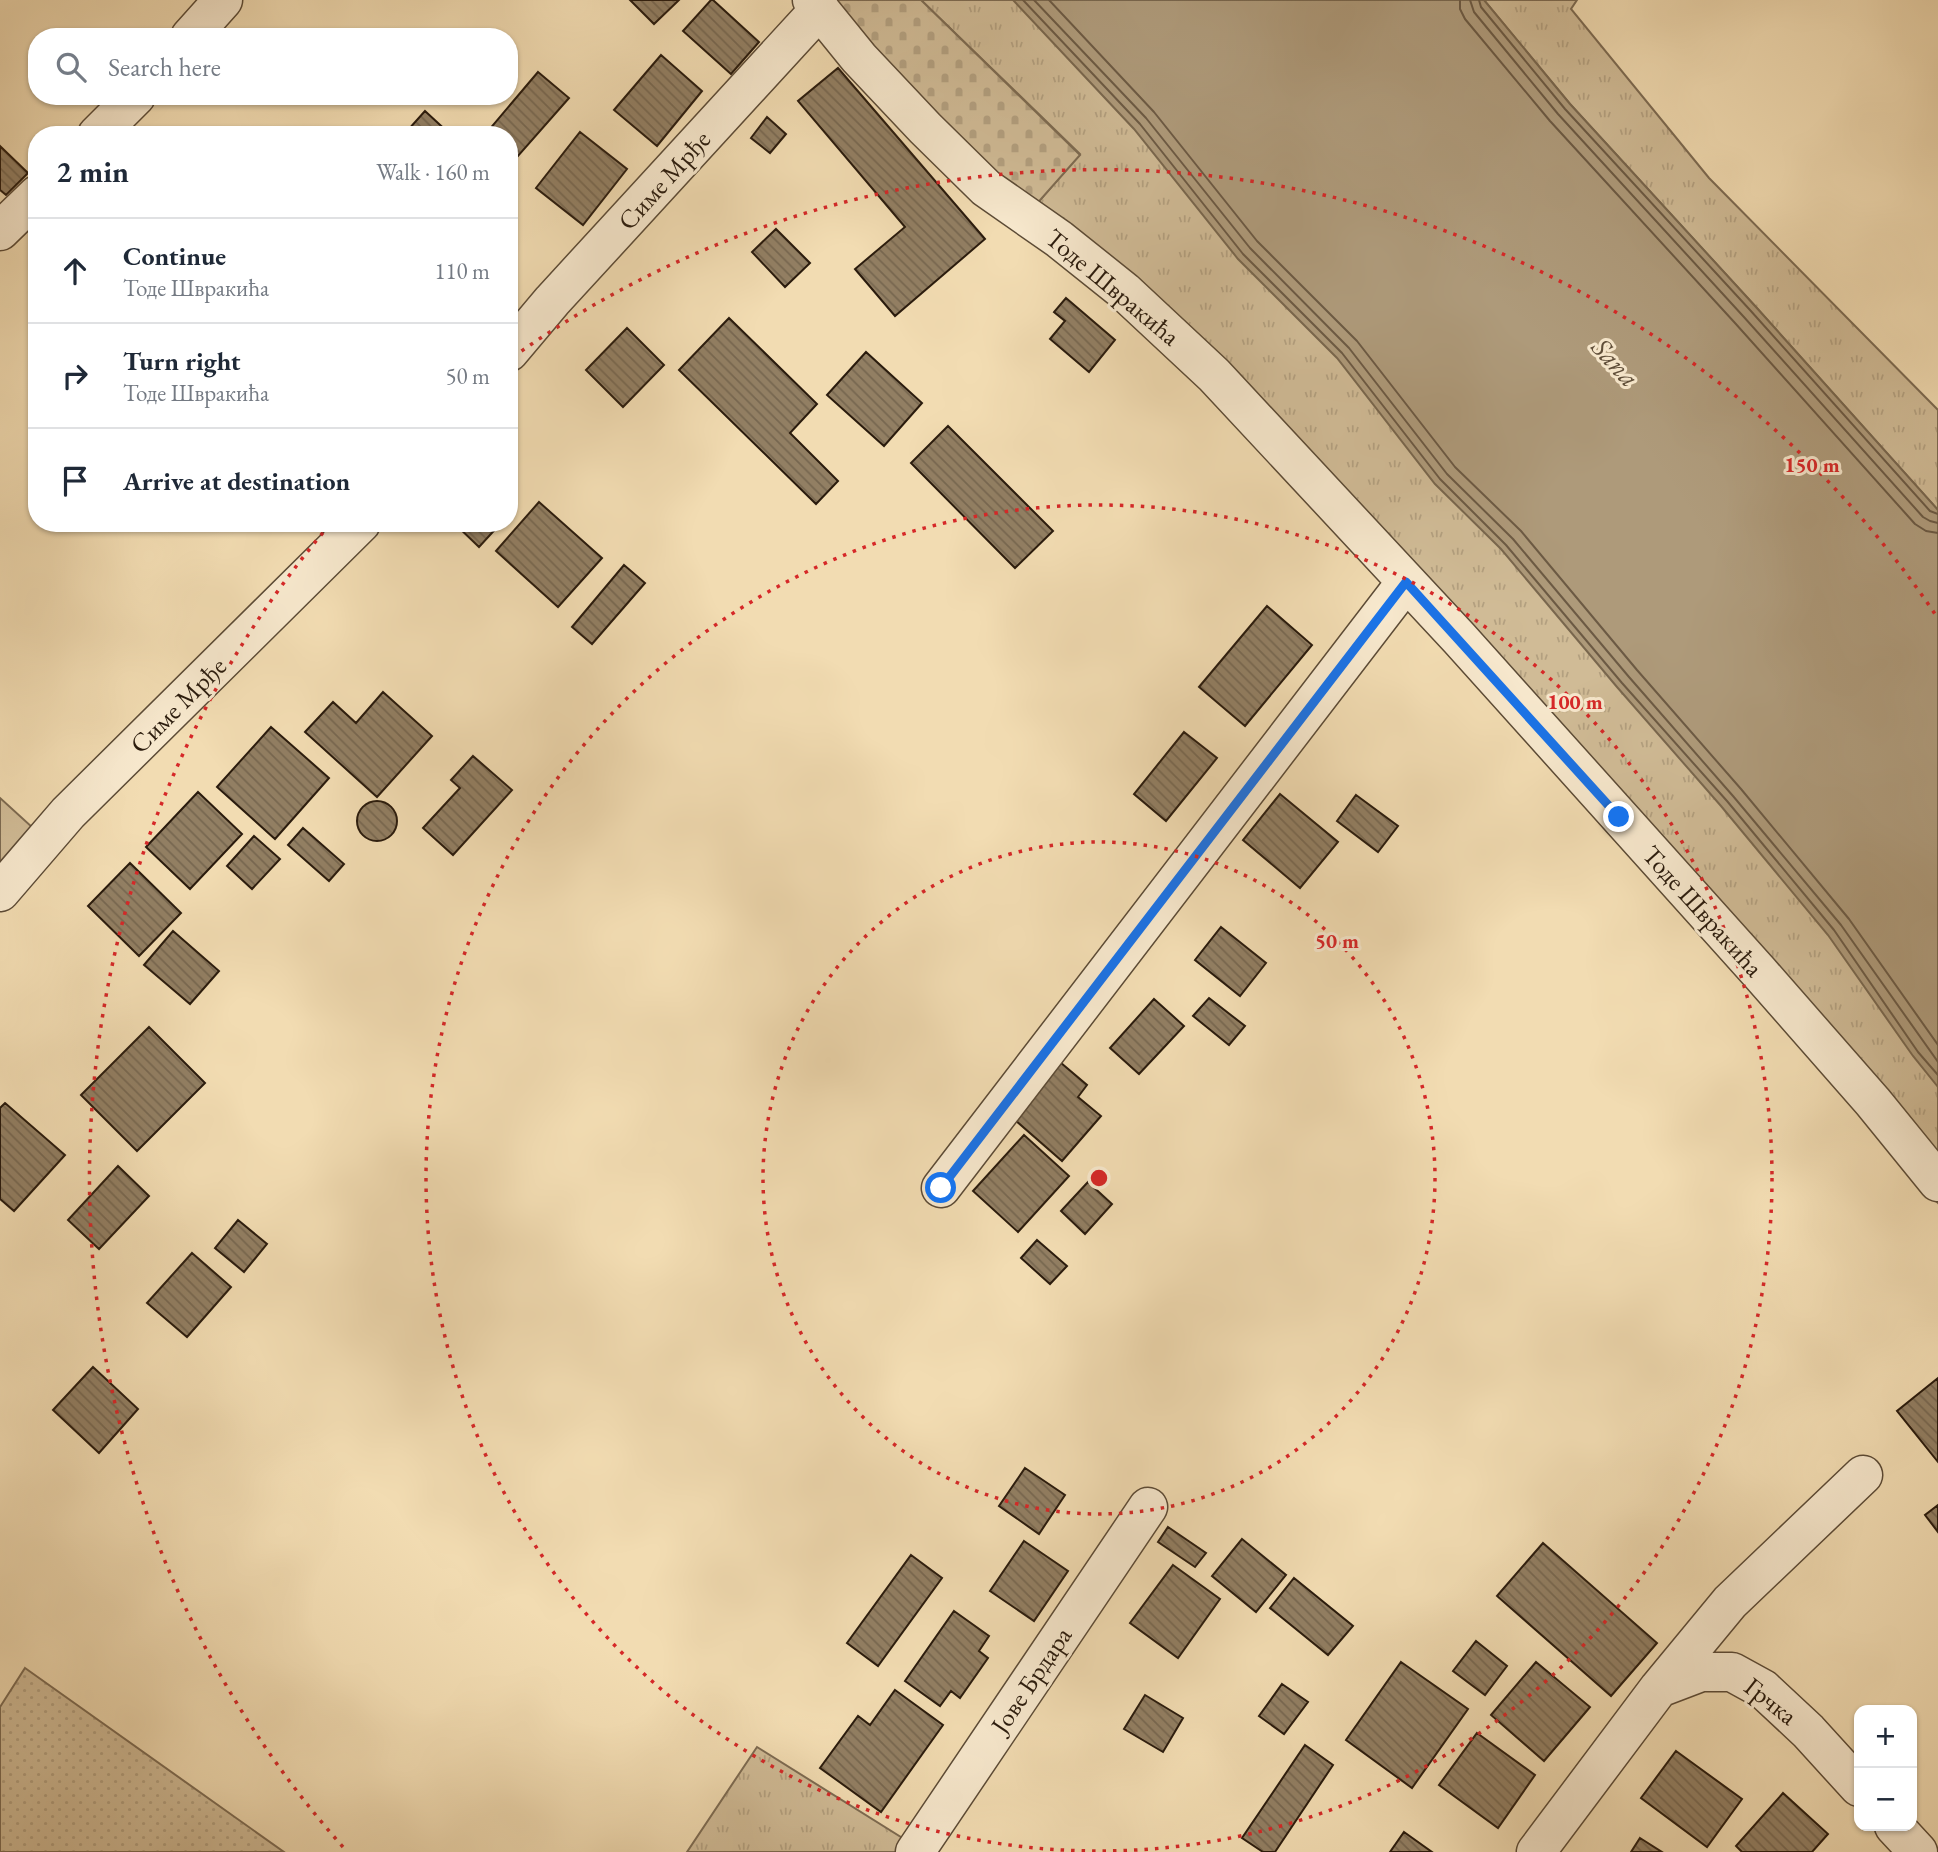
<!DOCTYPE html>
<meta charset="utf-8">
<style>
body{margin:0;font-family:"EB Garamond",serif;background:#f6f6f7;color:#1f2937}
.controls{position:absolute;right:21px;bottom:21px;display:grid;overflow:hidden;border-radius:14px;box-shadow:0 2px 5px #0004}
.controls button{width:63px;height:63px;display:grid;place-items:center;padding:0;border:0;border-bottom:2px solid #e0e1e3;background:#fff;color:#1f2937;font:35px sans-serif}
.stop{position:absolute;width:21px;height:21px;margin:-16px;border:5px solid #1a73e8;border-radius:50%;background:#fff}
.stop.end{background:#1a73e8;border-color:#fff;box-shadow:0 2px 7px #0008}
.list{margin:0;padding:0;list-style:none}
h2{display:flex;justify-content:space-between;align-items:center;height:91px;margin:0;padding:0 28px;font-size:30px}
h2 small{font-size:23px;font-weight:400;color:#747a83}
.list li{display:grid;grid-template-columns:46px 1fr auto;gap:21px;align-items:center;box-sizing:border-box;height:105px;padding:0 28px;border-top:2px solid #e0e1e3}
.list b{display:block;font-size:26px;white-space:nowrap}
.list p{margin:0;font-size:23px;white-space:nowrap;color:#747a83}
.list em{font-size:23px;font-style:normal;color:#747a83}
.icon{flex:none;width:38px;height:38px;fill:none;stroke:currentColor;stroke-width:2;stroke-linecap:round;stroke-linejoin:round}
.map{position:relative;flex:none;width:1938px;height:1852px;overflow:hidden}
.search{position:absolute;background:#fff;box-shadow:0 2px 5px #0004;left:28px;top:28px;width:490px;height:77px;display:flex;align-items:center;gap:18px;box-sizing:border-box;padding:0 24px;border-radius:28px;color:#747a83;font-size:26px}
.panel{position:absolute;background:#fff;box-shadow:0 2px 5px #0004;left:28px;top:126px;width:490px;height:406px;border-radius:28px}
.map>svg:first-child{display:block}
</style>
<div class="map">
<svg width="1938" height="1852" viewBox="0 0 1938 1852">
<defs>
<pattern id="grass-tufts" width="24" height="20" patternUnits="userSpaceOnUse" patternTransform="scale(1.75)"><rect width="24" height="20" fill="#d0bb96"/><path d="M3 7l-1-3M5 7V3M7 7l1-3M15 17l-1-3M17 17v-4M19 17l1-3" fill="none" stroke="#b3a080"/></pattern>
<pattern id="cemetery-stones" width="16" height="16" patternUnits="userSpaceOnUse" patternTransform="scale(1.75)"><rect width="16" height="16" fill="#d0bb96"/><path d="M2 7V4a2 2 0 0 1 4 0v3zM10 15v-3a2 2 0 0 1 4 0v3z" fill="#b3a080"/></pattern>
<pattern id="garden-dots" width="8" height="8" patternUnits="userSpaceOnUse" patternTransform="scale(1.75)"><rect width="8" height="8" fill="#d0bb96"/><path d="M2 2h.1M6 6h.1" fill="none" stroke="#b3a080" stroke-width="1.8" stroke-linecap="round"/></pattern>
<pattern id="building-back-hatch" width="6" height="6" patternUnits="userSpaceOnUse" patternTransform="scale(1.75)"><rect width="6" height="6" fill="#927f63"/><path d="M-1 5l2 2M0 0l6 6M5-1l2 2" fill="none" stroke="#776750"/></pattern>
</defs>
<rect width="100%" height="100%" fill="#f2dcb2"/>
<filter id="stains"><feTurbulence type="fractalNoise" baseFrequency=".00286" numOctaves="4"/><feColorMatrix values="0 0 0 0 .2 0 0 0 0 .09 0 0 0 0 .02 0 0 0 .5 -.17"/></filter>
<radialGradient id="worn" r=".72"><stop offset=".6" stop-color="#630" stop-opacity="0"/><stop offset="1" stop-color="#630" stop-opacity=".3"/></radialGradient>
<path fill="url(#grass-tufts)" stroke="#7d6b52" stroke-width="2" d="M 921,0 L 1052,0 L 1590,603 L 1938,1073 L 1938,1203 L 1907,1170 L 1928,1146 L 1034,207 L 1080,154 Z
M 1484,0 L 1577,0 L 1571,9 L 1709,178 L 1938,410 L 1938,510 L 1756,307 L 1570,104 Z
M 757,1747 L 912,1844 L 906,1852 L 687,1852 Z"/>
<path fill="url(#cemetery-stones)" stroke="#7d6b52" stroke-width="2" d="M 830,0 L 921,0 L 1080,155 L 1034,207 L 977,162 Z"/>
<path fill="#d0bb96" stroke="#7d6b52" stroke-width="2" d="M 0,798 L 44,838 L 0,887 Z"/>
<path fill="url(#garden-dots)" stroke="#7d6b52" stroke-width="2" d="M 25,1668 L 284,1852 L 0,1852 L 0,1707 Z"/>
<path fill="#ae9a7a" stroke="#79674e" stroke-width="2" d="M 1013,0 L 1484,0 L 1570,104 L 1755,306 L 1938,510 L 1938,1087 L 1913,1056 L 1828,935 L 1721,806 L 1617,687 L 1501,549 L 1435,484 L 1337,358 L 1238,259 L 1134,129 Z"/>
<g fill="none" stroke-linecap="round" stroke-linejoin="round">
<path stroke="#6c5a44" stroke-width="2" d="M 1023,0 L 1140,124 L 1243,254 L 1342,353 L 1440,479 L 1506,545 L 1622,683 L 1727,801 L 1834,930 L 1918,1052 L 1938,1075
M 1034,0 L 1146,118 L 1250,248 L 1349,348 L 1447,474 L 1513,539 L 1629,677 L 1733,796 L 1841,925 L 1938,1062
M 1049,0 L 1154,112 L 1257,241 L 1357,341 L 1455,467 L 1521,531 L 1637,670 L 1741,789 L 1849,919 L 1938,1045
M 1460,0 L 1460,9 L 1465,19 L 1550,121 L 1735,323 L 1915,524 L 1926,531 L 1938,533
M 1470,0 L 1474,12 L 1558,114 L 1743,316 L 1923,517 L 1930,521 L 1938,523
M 1479,0 L 1481,7 L 1565,109 L 1750,310 L 1930,511 L 1938,514"/>
</g>
<path fill="url(#building-back-hatch)" stroke="#2a1b0d" stroke-width="2" d="M 630,0 L 679,0 L 654,24 Z
M 711,0 L 713,0 L 759,42 L 731,74 L 683,31 Z
M 661,55 L 702,91 L 657,146 L 614,110 Z
M 838,68 L 985,239 L 895,316 L 855,269 L 905,227 L 798,101 Z
M 538,72 L 569,98 L 518,156 L 509,149 L 509,135 L 493,135 L 488,131 Z
M 425,111 L 451,135 L 413,135 L 408,130 Z
M 767,117 L 786,134 L 770,153 L 751,138 Z
M 580,132 L 627,169 L 583,225 L 536,188 Z
M 0,146 L 28,173 L 6,195 L 0,190 Z
M 776,229 L 810,263 L 785,287 L 752,252 Z
M 1066,298 L 1115,340 L 1089,372 L 1050,339 L 1065,321 L 1054,312 Z
M 729,318 L 817,404 L 790,433 L 838,481 L 816,504 L 679,370 Z
M 627,328 L 664,365 L 623,407 L 586,370 Z
M 866,352 L 922,403 L 884,446 L 827,395 Z
M 948,426 L 1053,531 L 1015,568 L 911,463 Z
M 539,502 L 602,558 L 558,607 L 496,551 Z
M 454,523 L 501,523 L 479,547 Z
M 624,565 L 645,583 L 592,644 L 572,627 Z
M 1267,606 L 1312,645 L 1245,726 L 1199,687 Z
M 383,692 L 432,736 L 377,797 L 305,732 L 333,702 L 356,723 Z
M 271,727 L 329,778 L 275,839 L 217,787 Z
M 1184,732 L 1217,758 L 1166,821 L 1134,794 Z
M 473,756 L 512,790 L 453,855 L 423,828 L 460,788 L 451,780 Z
M 198,792 L 242,834 L 190,889 L 146,847 Z
M 1280,794 L 1338,842 L 1300,888 L 1243,840 Z
M 1356,795 L 1398,826 L 1378,852 L 1337,821 Z
M357 821a20 20 0 1 1 40 0a20 20 0 1 1-40 0Z
M 303,828 L 344,864 L 329,881 L 288,845 Z
M 254,836 L 280,859 L 252,889 L 227,866 Z
M 130,863 L 181,913 L 139,956 L 88,906 Z
M 1221,927 L 1266,963 L 1240,996 L 1195,960 Z
M 173,931 L 219,971 L 190,1004 L 144,965 Z
M 1209,998 L 1245,1026 L 1229,1045 L 1193,1016 Z
M 1154,999 L 1184,1026 L 1139,1074 L 1110,1048 Z
M 149,1027 L 205,1083 L 137,1151 L 81,1095 Z
M 1054,1057 L 1087,1085 L 1078,1097 L 1101,1116 L 1062,1161 L 1007,1113 Z
M 5,1103 L 65,1155 L 14,1211 L 0,1199 L 0,1108 Z
M 1024,1135 L 1069,1176 L 1018,1232 L 973,1191 Z
M 118,1166 L 149,1196 L 99,1249 L 68,1220 Z
M 1088,1182 L 1112,1204 L 1085,1234 L 1061,1211 Z
M 238,1220 L 267,1244 L 244,1272 L 215,1248 Z
M 1037,1240 L 1067,1266 L 1050,1284 L 1021,1258 Z
M 192,1253 L 231,1287 L 187,1337 L 147,1303 Z
M 93,1367 L 138,1409 L 99,1453 L 53,1410 Z
M 1938,1378 L 1938,1462 L 1897,1411 Z
M 1025,1468 L 1065,1495 L 1039,1534 L 999,1506 Z
M 1938,1505 L 1938,1532 L 1925,1515 Z
M 1168,1527 L 1206,1553 L 1195,1567 L 1158,1542 Z
M 1242,1539 L 1286,1575 L 1256,1612 L 1212,1576 Z
M 1024,1541 L 1068,1571 L 1034,1621 L 990,1591 Z
M 1543,1543 L 1657,1643 L 1611,1696 L 1497,1596 Z
M 911,1555 L 942,1578 L 878,1666 L 847,1643 Z
M 1173,1565 L 1220,1599 L 1178,1658 L 1130,1623 Z
M 1294,1578 L 1353,1626 L 1328,1655 L 1270,1608 Z
M 954,1611 L 989,1636 L 979,1651 L 988,1658 L 960,1698 L 951,1691 L 940,1706 L 905,1681 Z
M 1476,1641 L 1507,1666 L 1485,1695 L 1453,1671 Z
M 1401,1662 L 1468,1709 L 1412,1788 L 1346,1740 Z
M 1536,1662 L 1590,1707 L 1544,1761 L 1491,1715 Z
M 1282,1684 L 1308,1702 L 1284,1734 L 1259,1716 Z
M 895,1690 L 943,1725 L 881,1812 L 820,1768 L 858,1716 L 870,1725 Z
M 1145,1695 L 1183,1718 L 1163,1752 L 1124,1729 Z
M 1477,1733 L 1535,1775 L 1498,1828 L 1439,1785 Z
M 1305,1745 L 1333,1765 L 1275,1852 L 1263,1852 L 1242,1838 Z
M 1676,1751 L 1742,1799 L 1707,1847 L 1641,1798 Z
M 1783,1793 L 1828,1834 L 1812,1852 L 1742,1852 L 1736,1846 Z
M 1404,1832 L 1432,1852 L 1390,1852 Z
M 1640,1838 L 1662,1852 L 1631,1852 Z"/>
<g fill="none" stroke-linecap="round" stroke-linejoin="round">
<defs>
<path id="minor" d="M 812,0 L 859,58 L 925,128 L 986,188 L 1059,239 L 1124,291 L 1214,375 L 1459,638 L 1759,972 L 1873,1102 L 1938,1182
M 190,37 L 223,0
M 97,135 L 136,96
M 0,231 L 37,195
M 509,352 L 552,301 L 820,9
M 0,892 L 68,813 L 361,523
M 941,1188 L 1406,582
M 1659,1688 L 1701,1672 L 1732,1672 L 1763,1689 L 1808,1731 L 1859,1787
M 1894,1826 L 1918,1852
M 915,1852 L 1148,1507
M 1536,1852 L 1659,1688 L 1730,1602 L 1863,1475"/>
</defs>
<use href="#minor" stroke="#5c4b36" stroke-width="41"/>
<use href="#minor" stroke="#f7e8cd" stroke-width="38"/>
</g>
<g fill="none" stroke-linecap="round" stroke-linejoin="round">
<path stroke="#1a73e8" stroke-width="9" d="M 941,1188 L 1406,582 L 1619,817"/>
</g>
<g fill="none" stroke="#d62828" stroke-width="3.5" stroke-dasharray="3.5 7">
<circle cx="1099" cy="1178" r="336"/>
<circle cx="1099" cy="1178" r="673"/>
<path d="M343 1847A1009 1009 0 0 1 326 529M513 357A1009 1009 0 0 1 1935 614"/>
</g>
<g text-anchor="middle" dominant-baseline="central" stroke-width="6" stroke-linejoin="round" paint-order="stroke">
<g font-size="26" fill="#2a1b0d" stroke="#f7e8cd">
<text transform="translate(664 180) rotate(-48)">Симе Мрђе</text>
<text transform="translate(1113 287) rotate(40)">Тоде Швракића</text>
<text transform="translate(178 705) rotate(-45)">Симе Мрђе</text>
<text transform="translate(1703 911) rotate(48)">Тоде Швракића</text>
<text transform="translate(1031 1680) rotate(-56)">Јове Брдара</text>
<text transform="translate(1771 1701) rotate(38)">Грчка</text>
</g>
<g font-size="28" font-style="italic" fill="#5f4e39" stroke="#f7e8cd">
<text transform="translate(1616 362) rotate(48)">Sana</text>
</g>
</g>
<circle cx="1099" cy="1178" r="10" fill="#d62828" stroke="#f7e8cd" stroke-width="3.5"/>
<g font-size="21" text-anchor="middle" font-weight="bold" fill="#d62828" stroke="#f7e8cd" stroke-width="6" stroke-linejoin="round" paint-order="stroke">
<text x="1812" y="472">150 m</text>
<text x="1575" y="709">100 m</text>
<text x="1337" y="948">50 m</text>
</g>
<rect width="100%" height="100%" filter="url(#stains)"/>
<rect width="100%" height="100%" fill="url(#worn)"/>
</svg>
<div class="controls">
<button>+</button>
<button>−</button>
</div>
<div class="stop" style="left:941px;top:1188px"></div>
<div class="stop end" style="left:1619px;top:817px"></div>
<div class="search"><svg class="icon" aria-label="search" viewBox="0 0 24 24"><circle cx="10" cy="10" r="6"/><path d="M15 15l6 6"/></svg>Search here</div>
<section class="panel">
<h2>2 min<small>Walk · 160 m</small></h2>
<ul class="list">
<li><svg class="icon" aria-label="ahead" viewBox="0 0 24 24"><path d="M12 20V5M6 11l6-6 6 6"/></svg><div><b>Continue</b><p>Тоде Швракића</p></div><em>110 m</em></li>
<li><svg class="icon" aria-label="right" viewBox="0 0 24 24"><path d="M7 20v-9h11M14 6l5 5-5 5"/></svg><div><b>Turn right</b><p>Тоде Швракића</p></div><em>50 m</em></li>
<li><svg class="icon" aria-label="arrive" viewBox="0 0 24 24"><path d="M6 21V4h12l-3 4 3 4H6"/></svg><div><b>Arrive at destination</b></div></li>
</ul>
</section>
</div>
